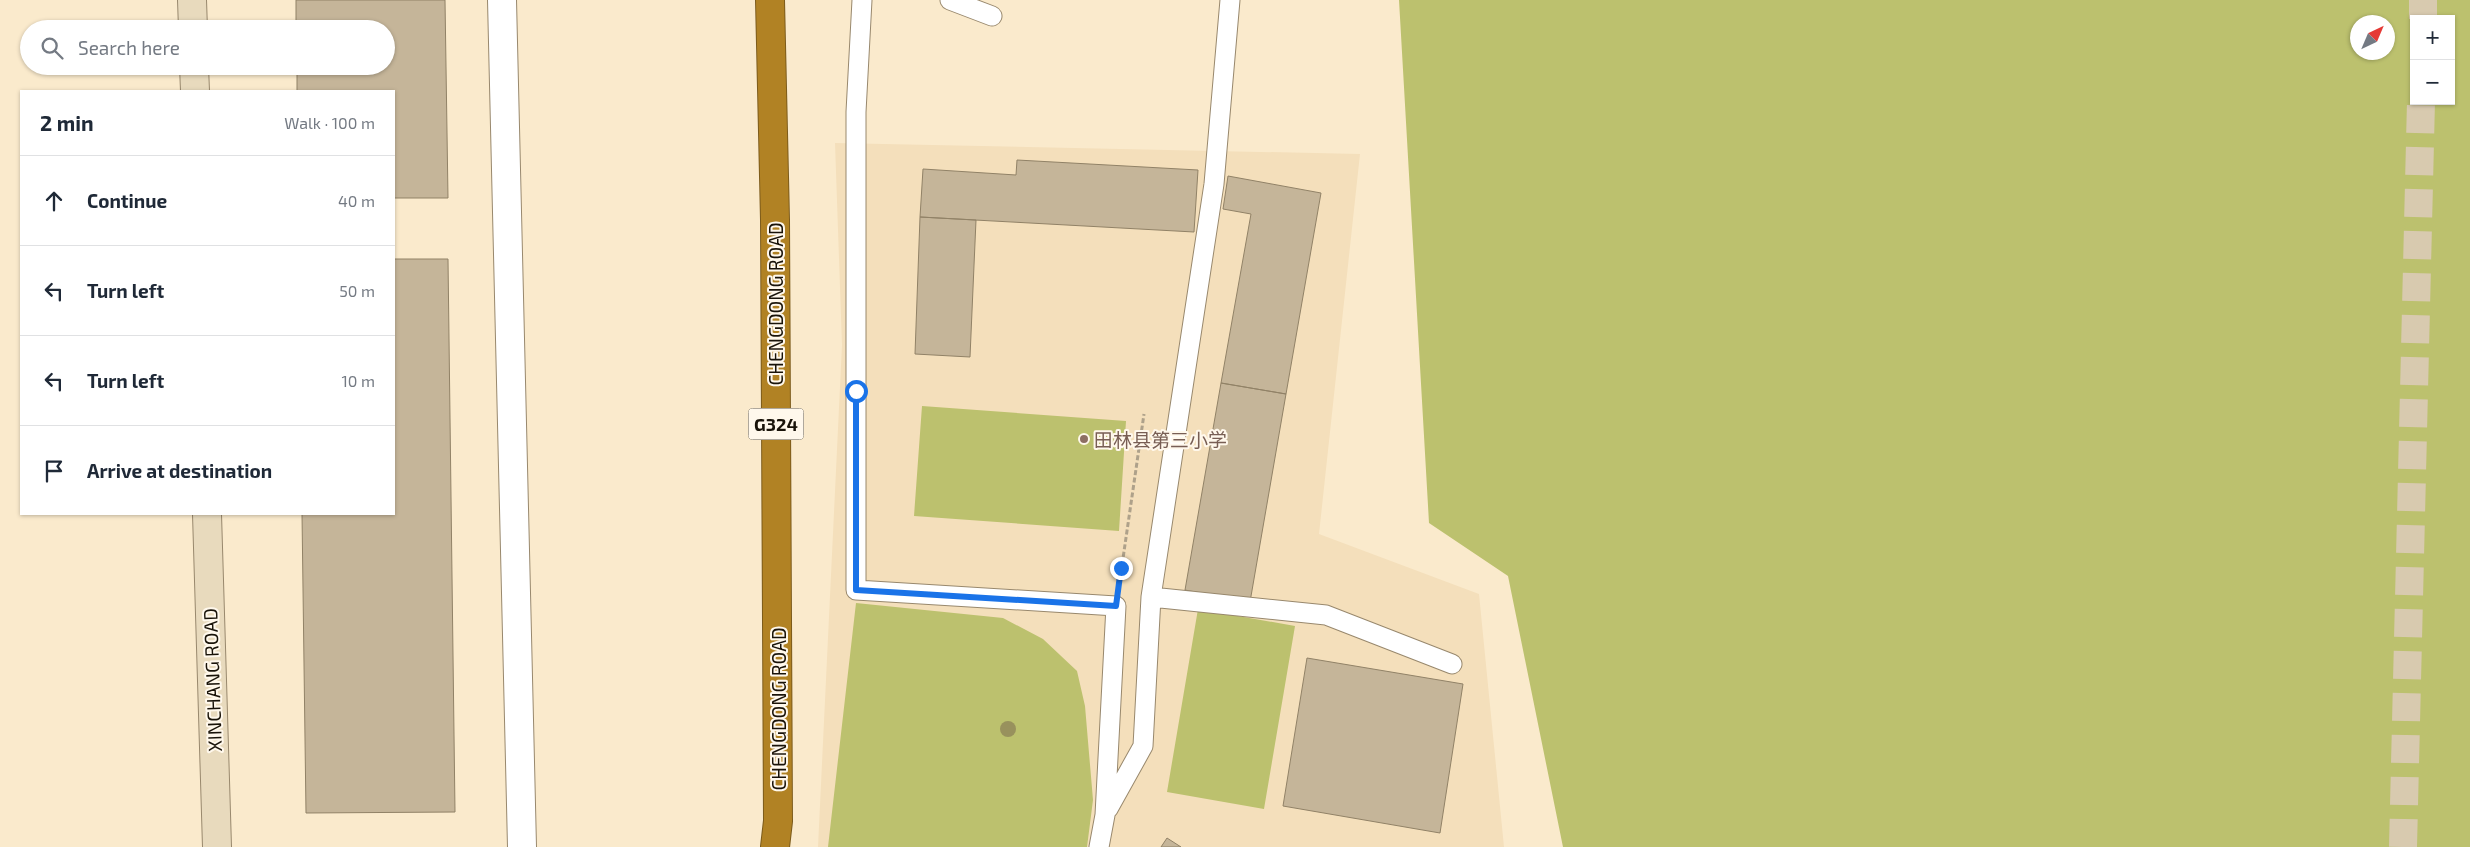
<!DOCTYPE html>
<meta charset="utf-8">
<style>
body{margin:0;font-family:"Exo 2","Noto Sans SC",sans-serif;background:#f2f2f3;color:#1f2937}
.controls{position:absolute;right:15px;top:15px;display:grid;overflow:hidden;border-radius:0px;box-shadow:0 1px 4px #0004}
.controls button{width:45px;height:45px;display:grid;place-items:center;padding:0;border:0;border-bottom:1px solid #e0e1e3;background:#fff;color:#1f2937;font:25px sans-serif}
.compass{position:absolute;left:2350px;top:15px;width:45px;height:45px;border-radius:50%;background:#fff;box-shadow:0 1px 4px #0004;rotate:44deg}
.stop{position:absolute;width:15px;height:15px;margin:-11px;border:4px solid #1a73e8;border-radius:50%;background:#fff}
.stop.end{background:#1a73e8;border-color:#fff;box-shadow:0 1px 5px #0008}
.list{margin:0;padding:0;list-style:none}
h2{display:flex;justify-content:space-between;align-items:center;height:65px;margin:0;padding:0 20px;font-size:21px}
h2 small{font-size:16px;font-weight:400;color:#747a83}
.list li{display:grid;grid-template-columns:32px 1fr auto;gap:15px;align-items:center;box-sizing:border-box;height:90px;padding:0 20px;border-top:1px solid #e0e1e3}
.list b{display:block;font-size:19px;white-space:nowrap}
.list em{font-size:16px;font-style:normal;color:#747a83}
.icon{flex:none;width:28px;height:28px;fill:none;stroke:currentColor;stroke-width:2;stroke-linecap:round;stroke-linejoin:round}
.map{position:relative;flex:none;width:2470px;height:847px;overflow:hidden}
.search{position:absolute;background:#fff;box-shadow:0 1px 4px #0004;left:20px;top:20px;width:375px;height:55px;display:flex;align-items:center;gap:12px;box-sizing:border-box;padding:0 18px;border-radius:28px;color:#747a83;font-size:19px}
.panel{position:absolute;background:#fff;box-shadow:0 1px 4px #0004;left:20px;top:90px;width:375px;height:425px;border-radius:0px}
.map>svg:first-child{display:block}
</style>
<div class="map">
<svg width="2470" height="847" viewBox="0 0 2470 847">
<rect width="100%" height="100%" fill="#faeacc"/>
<path fill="#f4dfbb" d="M 835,143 L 1360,154 L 1319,534 L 1479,594 L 1504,847 L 818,847 L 842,345 Z"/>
<path fill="#bcc16e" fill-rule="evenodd" d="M 1399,0 L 2470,0 L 2470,847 L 1563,847 L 1508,576 L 1429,523 ZM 2414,19 L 2451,19 L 2451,101 L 2414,101 ZM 2388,22 L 2388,52 L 2358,52 L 2358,22 Z
M 922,406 L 1126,421 L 1119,531 L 914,516 Z
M 856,603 L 1003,618 L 1043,639 L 1077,671 L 1085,706 L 1093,800 L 1087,847 L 828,847 Z
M 1198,609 L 1295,626 L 1264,809 L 1167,792 Z"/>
<path fill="#c5b599" stroke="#918267" d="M 296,0 L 445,0 L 448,198 L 394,198 L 394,91 L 297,91 L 297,66 L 386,66 L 386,29 L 296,29 Z
M 1017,160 L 1198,170 L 1194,232 L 920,217 L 923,169 L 1016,175 Z
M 1228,176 L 1321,193 L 1286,394 L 1221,383 L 1251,214 L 1223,209 Z
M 920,217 L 976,220 L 970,357 L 915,354 Z
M 394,259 L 448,259 L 455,812 L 306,813 L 302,514 L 394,514 Z
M 1221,383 L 1286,394 L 1250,602 L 1185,590 Z
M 1307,658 L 1463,684 L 1440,833 L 1283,806 Z
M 1167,838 L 1181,847 L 1161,847 Z"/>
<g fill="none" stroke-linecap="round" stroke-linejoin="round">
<path stroke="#d8caaf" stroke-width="28" stroke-dasharray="28 14" stroke-linecap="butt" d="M 2423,19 L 2423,0
M 2403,847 L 2421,101"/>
<defs>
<path id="lane" d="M 862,0 L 856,112 L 856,590 L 1116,606 L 1105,815 L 1099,847
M 950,0 L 992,16
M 1151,597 L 1326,615 L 1452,664
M 1108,809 L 1143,746 L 1151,597 L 1214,184 L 1230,0"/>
<path id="street" d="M 502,0 L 522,847"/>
<path id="secondary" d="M 192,0 L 193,29
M 194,66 L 195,91
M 207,514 L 217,847"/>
<path id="highway" d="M 770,0 L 775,220 L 778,821 L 775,847"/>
</defs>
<use href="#lane" stroke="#98886d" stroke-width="21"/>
<use href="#street" stroke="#98886d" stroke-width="30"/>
<use href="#secondary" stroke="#98886d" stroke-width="30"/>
<use href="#highway" stroke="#7c5b1b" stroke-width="30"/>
<path stroke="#aea18a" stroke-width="3" stroke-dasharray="5 2.5" stroke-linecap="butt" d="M 1120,579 L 1144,414"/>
<use href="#lane" stroke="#fff" stroke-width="19"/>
<use href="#street" stroke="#fff" stroke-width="28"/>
<use href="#secondary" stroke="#e8dabd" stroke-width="28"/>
<use href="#highway" stroke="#b18224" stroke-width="28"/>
</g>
<circle fill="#98915d" cx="1008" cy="729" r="8"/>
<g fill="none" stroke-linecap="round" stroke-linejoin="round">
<path stroke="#1a73e8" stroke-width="6" d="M 856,391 L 856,590 L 1116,606 L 1121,568"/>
</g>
<circle fill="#8d6e63" stroke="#fff8ec" stroke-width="2" cx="1084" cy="439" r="5"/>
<g text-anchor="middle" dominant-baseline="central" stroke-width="4" stroke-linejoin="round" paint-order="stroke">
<rect fill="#fff8ec" stroke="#5e584d" stroke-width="1" x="748.5" y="408.5" width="55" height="31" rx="4"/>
<g font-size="18" font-weight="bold" fill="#191309">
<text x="776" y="424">G324</text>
</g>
<g font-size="19" fill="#191309" stroke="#fff8ec">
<text transform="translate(775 304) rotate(-90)">CHENGDONG ROAD</text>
<text transform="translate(212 680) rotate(-92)">XINCHANG ROAD</text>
<text transform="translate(778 709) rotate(-90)">CHENGDONG ROAD</text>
</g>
<g font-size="19" fill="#785e54" stroke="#fff8ec" text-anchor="start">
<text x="1094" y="439">田林县第三小学</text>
</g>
</g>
</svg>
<div class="controls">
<button>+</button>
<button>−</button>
</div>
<svg class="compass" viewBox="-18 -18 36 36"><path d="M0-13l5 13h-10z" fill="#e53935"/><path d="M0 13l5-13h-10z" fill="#747a83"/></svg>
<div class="stop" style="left:856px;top:391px"></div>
<div class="stop end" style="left:1121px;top:568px"></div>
<div class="search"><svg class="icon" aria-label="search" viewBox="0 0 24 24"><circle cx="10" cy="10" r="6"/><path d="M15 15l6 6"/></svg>Search here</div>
<section class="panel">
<h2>2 min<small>Walk · 100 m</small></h2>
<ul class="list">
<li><svg class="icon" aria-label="ahead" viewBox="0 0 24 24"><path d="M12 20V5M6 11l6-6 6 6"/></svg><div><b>Continue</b></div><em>40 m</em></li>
<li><svg class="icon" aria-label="left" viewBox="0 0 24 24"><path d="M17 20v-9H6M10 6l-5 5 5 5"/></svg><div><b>Turn left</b></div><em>50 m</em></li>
<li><svg class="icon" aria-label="left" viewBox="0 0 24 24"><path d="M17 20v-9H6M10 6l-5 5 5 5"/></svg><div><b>Turn left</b></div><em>10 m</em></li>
<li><svg class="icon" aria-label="arrive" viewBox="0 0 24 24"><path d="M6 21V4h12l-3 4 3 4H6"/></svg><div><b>Arrive at destination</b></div></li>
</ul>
</section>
</div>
